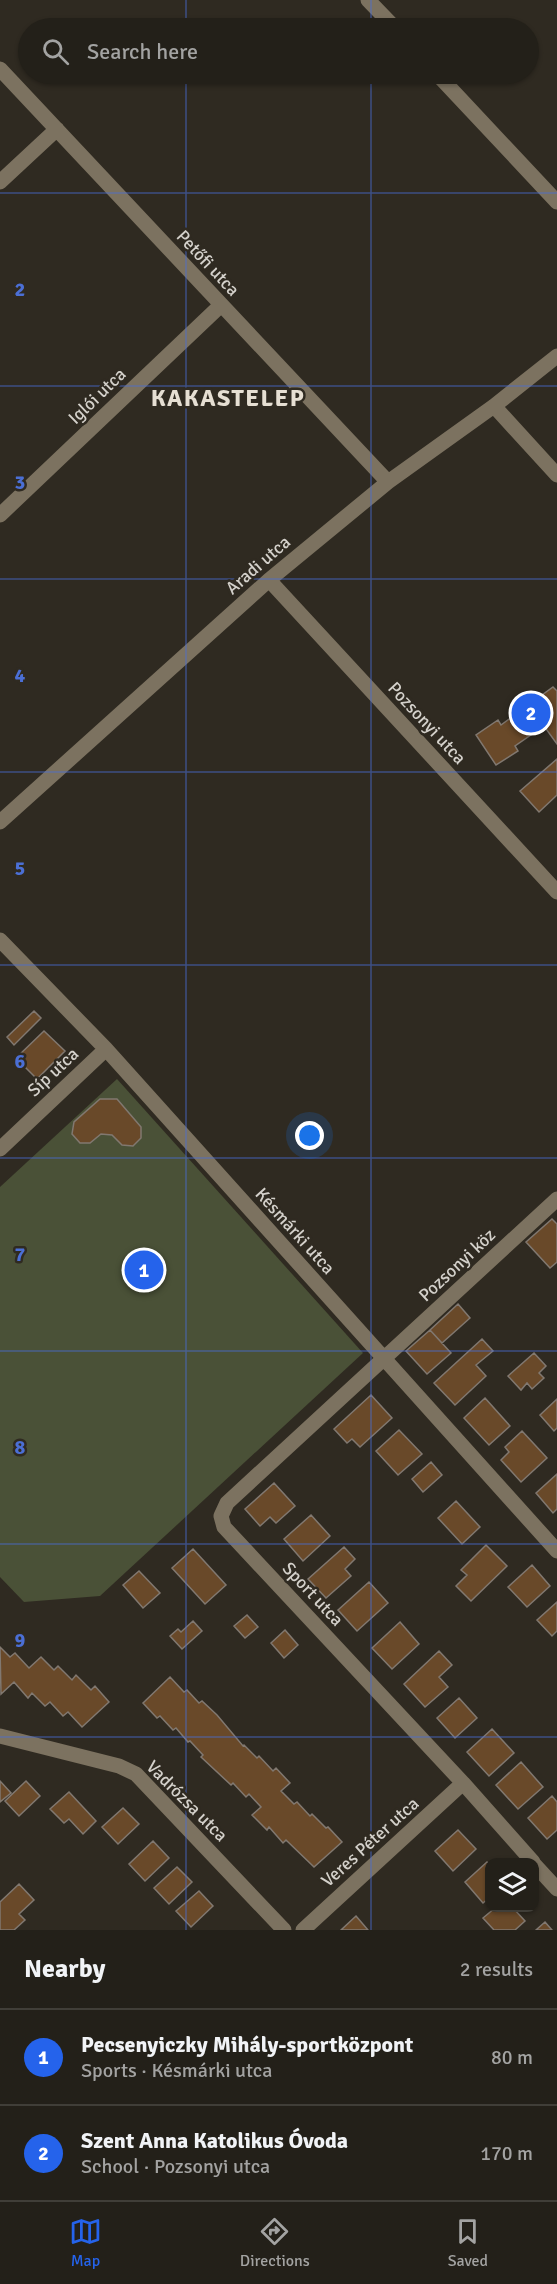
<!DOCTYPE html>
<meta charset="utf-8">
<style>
body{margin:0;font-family:Signika,sans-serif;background:#2f2d26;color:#f1f3f6}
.controls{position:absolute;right:18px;bottom:18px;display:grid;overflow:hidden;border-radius:12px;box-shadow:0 2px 4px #0004}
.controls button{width:54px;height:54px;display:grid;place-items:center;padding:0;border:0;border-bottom:2px solid #403e38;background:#232019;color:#f1f3f6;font:30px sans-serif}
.you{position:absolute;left:310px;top:1136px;width:21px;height:21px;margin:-15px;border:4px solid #fff;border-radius:50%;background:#1a73e8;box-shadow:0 0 0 9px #1a73e833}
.badge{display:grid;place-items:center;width:39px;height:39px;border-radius:50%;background:#2563eb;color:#fff;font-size:20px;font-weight:700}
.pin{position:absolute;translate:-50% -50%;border:3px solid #fff;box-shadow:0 2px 6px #0006}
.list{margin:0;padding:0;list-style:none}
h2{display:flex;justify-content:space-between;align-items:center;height:78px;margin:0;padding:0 24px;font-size:26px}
h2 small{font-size:20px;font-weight:400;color:#a3a3a2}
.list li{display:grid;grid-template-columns:39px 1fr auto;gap:18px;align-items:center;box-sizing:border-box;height:96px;padding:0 24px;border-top:2px solid #403e38}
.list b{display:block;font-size:22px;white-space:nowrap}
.list p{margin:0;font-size:20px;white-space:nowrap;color:#a3a3a2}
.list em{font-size:20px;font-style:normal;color:#a3a3a2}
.icon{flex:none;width:33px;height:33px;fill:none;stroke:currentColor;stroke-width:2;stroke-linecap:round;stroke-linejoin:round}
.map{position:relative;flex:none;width:557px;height:1930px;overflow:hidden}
.search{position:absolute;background:#232019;box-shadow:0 2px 4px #0004;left:18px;right:18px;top:18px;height:66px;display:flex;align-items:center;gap:15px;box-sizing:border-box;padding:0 21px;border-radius:33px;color:#a3a3a2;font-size:22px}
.sheet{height:270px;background:#232019}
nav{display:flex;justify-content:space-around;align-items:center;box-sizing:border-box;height:84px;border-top:2px solid #403e38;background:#232019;font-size:16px;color:#a3a3a2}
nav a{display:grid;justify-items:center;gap:3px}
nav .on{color:#2563eb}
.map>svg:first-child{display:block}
</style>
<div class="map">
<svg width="557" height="1930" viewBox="0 0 557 1930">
<rect width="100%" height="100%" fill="#2f2a21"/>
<path fill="#4a5137" d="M 117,1079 L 363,1353 L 100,1596 L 24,1602 L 0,1577 L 0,1187 Z"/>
<path fill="#694929" stroke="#817870" stroke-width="1.5" d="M 553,687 L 557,691 L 557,744 L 544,726 L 515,746 L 518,751 L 496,765 L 476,735 L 498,720 L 501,725 Z
M 557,759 L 557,795 L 539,812 L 520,791 Z
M 34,1011 L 41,1018 L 14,1045 L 7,1037 Z
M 44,1031 L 65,1051 L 37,1079 L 16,1058 Z
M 100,1099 L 117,1099 L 141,1127 L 141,1138 L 133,1146 L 122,1145 L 112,1135 L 101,1134 L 90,1143 L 80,1143 L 72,1134 L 74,1122 Z
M 552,1219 L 557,1224 L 557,1262 L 550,1268 L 526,1242 Z
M 458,1304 L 470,1318 L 442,1343 L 430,1330 Z
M 430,1330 L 451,1353 L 427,1374 L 406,1351 Z
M 482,1339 L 493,1351 L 476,1365 L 486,1376 L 455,1405 L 434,1383 Z
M 534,1353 L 546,1366 L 539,1373 L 544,1378 L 532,1389 L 527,1383 L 521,1390 L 508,1376 Z
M 371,1395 L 392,1418 L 360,1447 L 352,1439 L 347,1443 L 334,1429 Z
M 485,1398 L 510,1426 L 489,1445 L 464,1418 Z
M 557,1399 L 557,1428 L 554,1431 L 540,1415 Z
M 399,1430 L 422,1454 L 398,1475 L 376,1451 Z
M 522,1431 L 547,1458 L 521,1482 L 501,1460 L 509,1452 L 505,1447 Z
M 431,1462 L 442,1475 L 423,1492 L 412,1479 Z
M 557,1474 L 557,1509 L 553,1513 L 536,1493 Z
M 274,1483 L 295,1506 L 276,1523 L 270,1517 L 260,1526 L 245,1509 Z
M 456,1501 L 480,1527 L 462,1544 L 438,1518 Z
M 311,1515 L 330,1536 L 303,1561 L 284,1539 Z
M 486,1545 L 507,1566 L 471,1601 L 456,1586 L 467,1575 L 461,1570 Z
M 344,1547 L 355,1559 L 345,1569 L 351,1576 L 326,1598 L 308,1579 Z
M 193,1549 L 226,1585 L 205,1604 L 172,1568 Z
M 532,1565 L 550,1586 L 527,1607 L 508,1587 Z
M 139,1571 L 160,1593 L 143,1608 L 123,1585 Z
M 369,1582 L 388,1603 L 357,1631 L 338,1610 Z
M 557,1602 L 557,1631 L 552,1636 L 537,1620 Z
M 247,1615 L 258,1627 L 245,1638 L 234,1626 Z
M 193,1621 L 202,1631 L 182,1649 L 170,1636 L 178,1629 L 181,1632 Z
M 400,1622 L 419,1644 L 392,1669 L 372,1648 Z
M 285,1630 L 298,1645 L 284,1658 L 271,1643 Z
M 0,1647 L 10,1657 L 15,1653 L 29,1668 L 41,1657 L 54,1670 L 58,1666 L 72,1680 L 76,1675 L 91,1690 L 95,1686 L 109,1702 L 82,1727 L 68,1712 L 63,1716 L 50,1702 L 45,1706 L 32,1693 L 28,1698 L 14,1682 L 1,1694 Z
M 439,1651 L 452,1665 L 439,1677 L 448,1687 L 425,1707 L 404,1684 Z
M 170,1677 L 184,1692 L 187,1690 L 199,1703 L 202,1701 L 217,1715 L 243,1746 L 244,1745 L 257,1758 L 259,1756 L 273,1771 L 276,1768 L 290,1783 L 281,1791 L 294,1804 L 297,1802 L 310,1816 L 312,1814 L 326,1828 L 328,1827 L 342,1842 L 314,1867 L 286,1840 L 283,1843 L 269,1827 L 267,1830 L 252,1815 L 261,1807 L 249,1794 L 246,1797 L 233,1783 L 231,1785 L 201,1757 L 203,1755 L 190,1741 L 188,1742 L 176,1728 L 173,1730 L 160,1716 L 157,1718 L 143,1703 Z
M 459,1698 L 477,1718 L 455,1738 L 437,1718 Z
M 492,1729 L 514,1753 L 489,1776 L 467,1752 Z
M 521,1762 L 543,1787 L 518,1809 L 496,1785 Z
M 0,1781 L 11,1793 L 0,1802 Z
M 26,1781 L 40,1796 L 19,1816 L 5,1801 Z
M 69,1792 L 96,1821 L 83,1834 L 69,1819 L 64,1823 L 50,1809 Z
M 552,1796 L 557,1802 L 557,1830 L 547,1839 L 528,1818 Z
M 123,1808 L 139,1824 L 118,1844 L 102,1827 Z
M 458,1830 L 476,1849 L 453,1871 L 435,1851 Z
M 153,1841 L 169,1858 L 145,1881 L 129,1864 Z
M 487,1862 L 490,1865 L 490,1897 L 483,1903 L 465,1882 Z
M 177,1867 L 192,1882 L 169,1904 L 154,1888 Z
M 19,1884 L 34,1900 L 19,1914 L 25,1920 L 14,1930 L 0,1930 L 0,1902 Z
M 199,1891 L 213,1906 L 191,1927 L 176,1911 Z
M 495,1908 L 513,1908 L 525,1921 L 515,1930 L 494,1930 L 483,1918 Z
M 356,1916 L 368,1930 L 341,1930 Z
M 545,1922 L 552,1930 L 536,1930 Z"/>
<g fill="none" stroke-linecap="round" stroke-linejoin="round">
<path stroke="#7c7260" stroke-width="15" d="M 368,0 L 395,28
M 0,69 L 388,482
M 437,74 L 557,202
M 0,182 L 57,129
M 494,406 L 557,475
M 0,515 L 220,306
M 269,580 L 557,892
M 0,822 L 269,580 L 388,482 L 494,406 L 557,356
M 0,940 L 106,1049 L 557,1551
M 0,1149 L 106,1049
M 0,1736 L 119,1766 L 136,1774 L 284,1930
M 533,1862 L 463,1783 L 224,1527 L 221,1516 L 227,1503 L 557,1199
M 534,1864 L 557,1889
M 303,1930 L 463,1783"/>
</g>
<path fill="none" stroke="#4b6fd5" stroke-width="1.5" stroke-opacity="0.55" d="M 186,0 L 186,28M 371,0 L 371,28M 186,74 L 186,1930M 371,74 L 371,1930M 0,193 L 557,193M 0,386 L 557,386M 0,579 L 557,579M 0,772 L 557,772M 0,965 L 557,965M 0,1158 L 557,1158M 0,1351 L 557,1351M 0,1544 L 557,1544M 0,1737 L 557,1737"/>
<g text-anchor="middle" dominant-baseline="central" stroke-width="5" stroke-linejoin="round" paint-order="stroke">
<g font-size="18" fill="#d4d1cb" stroke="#2f2a21">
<text transform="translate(208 263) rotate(47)">Petőfi utca</text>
<text transform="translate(97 396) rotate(-44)">Iglói utca</text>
<text transform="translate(258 565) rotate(-41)">Aradi utca</text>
<text transform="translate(427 723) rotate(47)">Pozsonyi utca</text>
<text transform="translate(53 1072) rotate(-43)">Síp utca</text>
<text transform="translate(295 1231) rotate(48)">Késmárki utca</text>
<text transform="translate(457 1265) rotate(-43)">Pozsonyi köz</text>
<text transform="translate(313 1594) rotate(47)">Sport utca</text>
<text transform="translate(187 1801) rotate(45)">Vadrózsa utca</text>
<text transform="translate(370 1842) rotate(-42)">Veres Péter utca</text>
</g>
<g font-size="24" font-weight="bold" letter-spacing="1.5" fill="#e6dfd3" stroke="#2f2a21">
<text x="228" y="398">KAKASTELEP</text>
</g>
</g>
<g font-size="20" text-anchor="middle" font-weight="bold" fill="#4b6fd5" stroke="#2f2a21" stroke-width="5" stroke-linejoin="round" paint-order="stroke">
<text x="20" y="296">2</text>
<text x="20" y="489">3</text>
<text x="20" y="682">4</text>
<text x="20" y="875">5</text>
<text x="20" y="1068">6</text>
<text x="20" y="1261">7</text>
<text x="20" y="1454">8</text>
<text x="20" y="1647">9</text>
</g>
</svg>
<div class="controls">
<button><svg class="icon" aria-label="layers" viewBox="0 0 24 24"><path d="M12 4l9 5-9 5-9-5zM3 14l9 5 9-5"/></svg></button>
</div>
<div class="you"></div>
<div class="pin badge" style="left:144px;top:1270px">1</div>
<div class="pin badge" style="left:531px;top:713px">2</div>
<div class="search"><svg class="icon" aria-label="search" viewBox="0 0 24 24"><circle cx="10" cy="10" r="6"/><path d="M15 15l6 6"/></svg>Search here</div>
</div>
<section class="sheet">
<h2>Nearby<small>2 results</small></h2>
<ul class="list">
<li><span class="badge">1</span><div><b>Pecsenyiczky Mihály-sportközpont</b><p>Sports · Késmárki utca</p></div><em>80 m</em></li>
<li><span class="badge">2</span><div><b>Szent Anna Katolikus Óvoda</b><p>School · Pozsonyi utca</p></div><em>170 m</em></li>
</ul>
</section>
<nav>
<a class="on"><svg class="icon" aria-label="map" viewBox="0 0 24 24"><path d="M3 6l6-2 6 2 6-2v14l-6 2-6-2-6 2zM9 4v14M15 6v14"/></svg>Map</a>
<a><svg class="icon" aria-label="directions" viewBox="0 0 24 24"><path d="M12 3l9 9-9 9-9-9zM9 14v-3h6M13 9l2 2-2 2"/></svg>Directions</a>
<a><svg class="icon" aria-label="saved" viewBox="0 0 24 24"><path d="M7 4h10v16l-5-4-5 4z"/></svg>Saved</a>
</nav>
